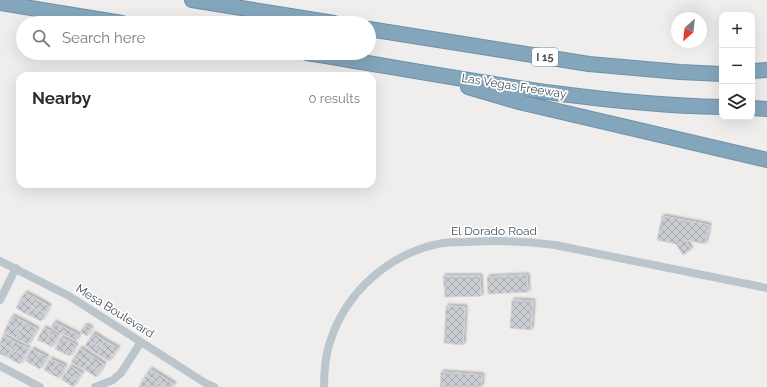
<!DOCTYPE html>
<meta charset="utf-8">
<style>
body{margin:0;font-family:Raleway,sans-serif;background:#f7f7f7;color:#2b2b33}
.controls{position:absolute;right:12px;top:12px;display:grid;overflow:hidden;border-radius:8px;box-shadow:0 4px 16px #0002}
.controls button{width:36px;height:36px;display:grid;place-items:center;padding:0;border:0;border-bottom:1px solid #e1e1e2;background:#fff;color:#2b2b33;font:20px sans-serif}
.compass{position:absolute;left:671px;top:12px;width:36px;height:36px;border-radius:50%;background:#fff;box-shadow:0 4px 16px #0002;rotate:207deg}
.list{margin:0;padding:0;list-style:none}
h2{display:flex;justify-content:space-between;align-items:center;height:52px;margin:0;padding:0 16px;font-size:17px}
h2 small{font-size:13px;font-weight:400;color:#7c7c81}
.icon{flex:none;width:22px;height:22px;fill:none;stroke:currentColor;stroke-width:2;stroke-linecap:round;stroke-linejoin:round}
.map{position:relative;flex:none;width:767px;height:387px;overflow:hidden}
.search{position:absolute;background:#fff;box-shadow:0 4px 16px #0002;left:16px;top:16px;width:360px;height:44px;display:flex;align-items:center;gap:10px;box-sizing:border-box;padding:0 14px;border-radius:22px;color:#7c7c81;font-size:15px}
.panel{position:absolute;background:#fff;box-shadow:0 4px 16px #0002;left:16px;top:72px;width:360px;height:116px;border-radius:12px}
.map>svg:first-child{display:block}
</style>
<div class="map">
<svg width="767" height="387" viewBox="0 0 767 387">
<defs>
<pattern id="building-cross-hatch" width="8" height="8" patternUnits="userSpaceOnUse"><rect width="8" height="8" fill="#c9cdd2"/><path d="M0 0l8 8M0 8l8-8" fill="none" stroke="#a5a9ad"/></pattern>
<filter id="shadow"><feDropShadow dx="2" dy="-2" stdDeviation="1" flood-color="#0004"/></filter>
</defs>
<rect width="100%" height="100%" fill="#f0eded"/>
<path fill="url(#building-cross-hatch)" stroke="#d1d4d9" filter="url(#shadow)" d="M 662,216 L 709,225 L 705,244 L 685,240 L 691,249 L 683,255 L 676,244 L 657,240 Z
M 527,275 L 528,292 L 488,294 L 487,277 Z
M 443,276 L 480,276 L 481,296 L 445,297 Z
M 25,293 L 37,299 L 33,307 L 20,300 Z
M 37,299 L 49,306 L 45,314 L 33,307 Z
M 20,300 L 33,307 L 28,315 L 16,308 Z
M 512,300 L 533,301 L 531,330 L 510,328 Z
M 446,306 L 465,307 L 463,345 L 444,343 Z
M 33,307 L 45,314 L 41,321 L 28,315 Z
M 12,316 L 24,322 L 20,330 L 8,324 Z
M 24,322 L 37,329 L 32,337 L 20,330 Z
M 54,322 L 79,335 L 76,341 L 51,328 Z
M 8,324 L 20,330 L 16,338 L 4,332 Z
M 85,325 L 91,328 L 87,336 L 80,332 Z
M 44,328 L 51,331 L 45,343 L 37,340 Z
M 20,330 L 32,337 L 28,345 L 16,338 Z
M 51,331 L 58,335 L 52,347 L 45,343 Z
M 93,333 L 105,341 L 101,347 L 89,340 Z
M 3,335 L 15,342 L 11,349 L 0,343 Z
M 61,337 L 69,341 L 63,353 L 55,349 Z
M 89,340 L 101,347 L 97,354 L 85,346 Z
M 69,341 L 76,345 L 70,356 L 63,353 Z
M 105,341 L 118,348 L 113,355 L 101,347 Z
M 15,342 L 28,348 L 24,356 L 11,349 Z
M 0,343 L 11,349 L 7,357 L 0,354 Z
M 101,347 L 113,355 L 109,361 L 97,354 Z
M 80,348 L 92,356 L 88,363 L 76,355 Z
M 11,349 L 24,356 L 20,364 L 7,357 Z
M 32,349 L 39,353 L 33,365 L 25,361 Z
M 39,353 L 47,357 L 40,369 L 33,365 Z
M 76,355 L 88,363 L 83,369 L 71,362 Z
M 92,356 L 104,364 L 100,371 L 88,363 Z
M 50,359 L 57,362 L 51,374 L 44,370 Z
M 57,362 L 65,366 L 59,378 L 51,374 Z
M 88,363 L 100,371 L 96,377 L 83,369 Z
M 70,366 L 82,373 L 77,380 L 66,373 Z
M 150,369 L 174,384 L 172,387 L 165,387 L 146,375 Z
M 441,372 L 482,375 L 481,387 L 440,387 Z
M 66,373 L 77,380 L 73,387 L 61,379 Z
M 146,375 L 165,387 L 152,387 L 142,381 Z
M 142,381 L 152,387 L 139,387 Z"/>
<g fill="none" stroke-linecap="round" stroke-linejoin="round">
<defs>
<path id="motorway" d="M 192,0 L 334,23
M 0,3 L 122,23
M 369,29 L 589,64 L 680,72 L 722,74
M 307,53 C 444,75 582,104 722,107
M 752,71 L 767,70
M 468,87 L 519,102 L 767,160
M 752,108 L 767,109"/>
</defs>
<use href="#motorway" stroke="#6f91a8" stroke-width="16"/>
<path stroke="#bbc6cc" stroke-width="8" d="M 0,261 L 69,296 L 207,384 L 214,387
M 0,300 L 16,268
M 0,366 L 40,387
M 95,387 L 113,380 L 121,373 L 141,342
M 324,387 C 324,372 325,356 330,342 C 346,291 391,252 443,243 C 451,242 459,242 467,242 C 497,240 526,241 555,245 L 767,288"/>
<use href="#motorway" stroke="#84a6bc" stroke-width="14"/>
</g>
<g text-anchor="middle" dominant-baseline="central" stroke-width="3.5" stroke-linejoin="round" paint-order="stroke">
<rect fill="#fff" stroke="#7d878c" stroke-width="1" x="532" y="48" width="26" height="18" rx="3"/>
<g font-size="11" font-weight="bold" fill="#45535a">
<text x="545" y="57">I 15</text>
</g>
<g font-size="12" fill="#45535a" stroke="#fff">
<text transform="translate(514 86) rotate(9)">Las Vegas Freeway</text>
<text x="494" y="231">El Dorado Road</text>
<text transform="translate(115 311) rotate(32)">Mesa Boulevard</text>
</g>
</g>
</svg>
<div class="controls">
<button>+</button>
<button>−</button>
<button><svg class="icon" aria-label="layers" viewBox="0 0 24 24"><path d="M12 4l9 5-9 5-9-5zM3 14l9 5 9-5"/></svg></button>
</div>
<svg class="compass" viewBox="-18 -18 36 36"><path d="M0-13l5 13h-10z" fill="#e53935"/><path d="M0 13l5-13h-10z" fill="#7c7c81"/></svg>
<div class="search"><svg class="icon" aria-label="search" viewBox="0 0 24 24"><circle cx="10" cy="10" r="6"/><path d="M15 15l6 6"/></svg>Search here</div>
<section class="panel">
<h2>Nearby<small>0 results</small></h2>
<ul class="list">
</ul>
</section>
</div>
